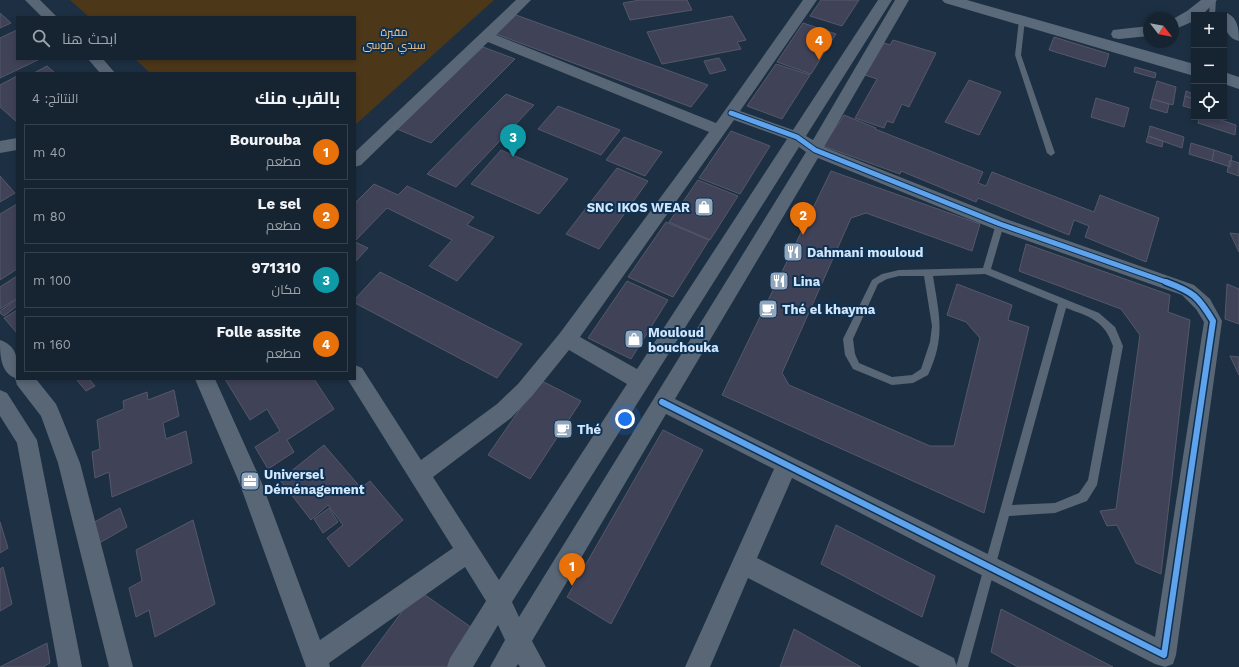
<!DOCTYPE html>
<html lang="ar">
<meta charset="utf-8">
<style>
body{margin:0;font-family:"Work Sans",Cairo,sans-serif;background:#1f2c3a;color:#f1f3f6;direction:rtl}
.controls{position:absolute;right:12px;top:12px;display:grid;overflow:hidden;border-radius:0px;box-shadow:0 2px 6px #0003}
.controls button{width:36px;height:36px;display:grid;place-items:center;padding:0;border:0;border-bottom:1px solid #35414d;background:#162432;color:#f1f3f6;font:20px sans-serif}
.compass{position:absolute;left:1143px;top:12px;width:36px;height:36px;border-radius:50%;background:#162432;box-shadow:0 2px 6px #0003;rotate:121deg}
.you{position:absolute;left:625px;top:419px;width:14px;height:14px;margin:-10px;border:3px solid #fff;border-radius:50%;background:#1a73e8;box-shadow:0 0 0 6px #1a73e833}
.badge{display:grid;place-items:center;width:26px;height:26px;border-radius:50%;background:#ea580c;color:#fff;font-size:13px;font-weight:700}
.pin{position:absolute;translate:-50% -33px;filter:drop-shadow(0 1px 2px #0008)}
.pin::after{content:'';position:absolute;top:21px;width:14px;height:12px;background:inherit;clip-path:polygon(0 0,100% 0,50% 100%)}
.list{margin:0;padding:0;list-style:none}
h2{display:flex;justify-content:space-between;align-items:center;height:52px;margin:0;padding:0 16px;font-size:17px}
h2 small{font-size:13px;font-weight:400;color:#9ea4ac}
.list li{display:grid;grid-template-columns:26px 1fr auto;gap:12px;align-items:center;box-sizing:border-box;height:56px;margin:0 8px 8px;padding:0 8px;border:1px solid #35414d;border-radius:0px}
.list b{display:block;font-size:15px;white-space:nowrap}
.list p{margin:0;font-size:13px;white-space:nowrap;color:#9ea4ac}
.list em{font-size:13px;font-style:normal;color:#9ea4ac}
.icon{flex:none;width:22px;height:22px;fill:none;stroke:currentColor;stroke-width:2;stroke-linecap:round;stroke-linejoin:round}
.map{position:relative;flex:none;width:1239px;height:667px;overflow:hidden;direction:ltr}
.search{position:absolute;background:#162432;box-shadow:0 2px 6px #0003;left:16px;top:16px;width:340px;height:44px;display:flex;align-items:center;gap:10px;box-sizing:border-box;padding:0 14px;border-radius:0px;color:#9ea4ac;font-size:15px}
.panel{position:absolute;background:#162432;box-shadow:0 2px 6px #0003;left:16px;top:72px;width:340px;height:308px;border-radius:0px;direction:rtl}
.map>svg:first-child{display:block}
</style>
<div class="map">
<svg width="1239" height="667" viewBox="0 0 1239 667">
<rect width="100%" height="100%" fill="#1d3043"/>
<path fill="#4c3719" d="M 70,0 L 494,0 L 355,125 L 355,73 L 150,73 L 135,59 L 355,59 L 355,17 L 89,17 Z"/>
<path fill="#404258" stroke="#555869" d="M 640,0 L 687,0 L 692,10 L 630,20 L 623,3 Z
M 821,0 L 859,0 L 842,26 L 810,16 Z
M 0,13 L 11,23 L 0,28 Z
M 516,15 L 708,85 L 691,107 L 496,34 Z
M 732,16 L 746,40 L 737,42 L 741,49 L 662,64 L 647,32 Z
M 803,23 L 836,34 L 811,74 L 777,62 Z
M 17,30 L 17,59 L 40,59 L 0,78 L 0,38 Z
M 1054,37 L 1109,54 L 1105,67 L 1049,50 Z
M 893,40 L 936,53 L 909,107 L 902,104 L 893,123 L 887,121 L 884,128 L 855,118 L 877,79 L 865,75 L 884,43 L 890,45 Z
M 483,47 L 515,59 L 431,143 L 397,129 Z
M 719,58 L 726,70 L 710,74 L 704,61 Z
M 776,64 L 810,75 L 782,119 L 747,106 Z
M 47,66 L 55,73 L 34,73 Z
M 1135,67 L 1156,73 L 1155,78 L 1134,72 Z
M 17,76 L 17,122 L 0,107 L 0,85 Z
M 969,80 L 1001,92 L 979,135 L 945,122 Z
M 1157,81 L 1176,87 L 1173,105 L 1152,99 Z
M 1186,91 L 1194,94 L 1194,99 L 1185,96 Z
M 506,94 L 534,105 L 456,187 L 427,174 Z
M 1185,96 L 1194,99 L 1194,109 L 1183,106 Z
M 1096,98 L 1129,108 L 1124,127 L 1091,117 Z
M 1152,99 L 1169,104 L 1167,113 L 1150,108 Z
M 558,106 L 620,130 L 601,155 L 538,129 Z
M 844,115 L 876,128 L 875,129 L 983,172 L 978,183 L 986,186 L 992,172 L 1094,212 L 1100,195 L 1159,218 L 1146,262 L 1085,237 L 1089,226 L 1074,220 L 1069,235 L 978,198 L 976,202 L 901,171 L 900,174 L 823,146 Z
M 1199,117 L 1211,117 L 1236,125 L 1235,135 L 1198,123 Z
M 1150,126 L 1184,137 L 1182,148 L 1148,136 Z
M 731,131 L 770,146 L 740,194 L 699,178 Z
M 1148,136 L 1163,141 L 1162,147 L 1146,142 Z
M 624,137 L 662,152 L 645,176 L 606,160 Z
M 1191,143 L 1214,150 L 1212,161 L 1189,154 Z
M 501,150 L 568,179 L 539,214 L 471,184 Z
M 1214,150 L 1232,156 L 1230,167 L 1212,161 Z
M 1230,160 L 1239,163 L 1239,176 L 1227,172 Z
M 617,168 L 648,181 L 599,249 L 566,234 Z
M 831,171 L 980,224 L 972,251 L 866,213 L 851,218 L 782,373 L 789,385 L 930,446 L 954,446 L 980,338 L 966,322 L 947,315 L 957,284 L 1012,305 L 1008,320 L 1029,327 L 984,513 L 722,395 Z
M 0,176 L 15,193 L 0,202 Z
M 698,180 L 738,196 L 710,240 L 669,222 Z
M 374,184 L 398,195 L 407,186 L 474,217 L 467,225 L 494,237 L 457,281 L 429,266 L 452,240 L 387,208 L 355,241 L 355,203 Z
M 17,204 L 17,269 L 0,280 L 0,214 Z
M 666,222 L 709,240 L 673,297 L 628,277 Z
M 1230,233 L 1239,234 L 1239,252 Z
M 355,242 L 368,248 L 356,261 L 355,261 Z
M 1026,244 L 1170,295 L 1168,312 L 1190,320 L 1161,574 L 1136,563 L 1117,525 L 1107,526 L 1100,511 L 1116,509 L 1140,335 L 1121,309 L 1019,271 Z
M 380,272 L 522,344 L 497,378 L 355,303 L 355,299 Z
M 17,276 L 17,298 L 0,309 L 0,287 Z
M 627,281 L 668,300 L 631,359 L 588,338 Z
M 1227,284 L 1239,289 L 1239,324 L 1225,319 Z
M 17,299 L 17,306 L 4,316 L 0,313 L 0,311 Z
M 17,310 L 17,333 L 4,318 Z
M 1230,356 L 1239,357 L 1239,375 Z
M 76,379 L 89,379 L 95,386 L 86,391 Z
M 225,379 L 314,379 L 334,409 L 287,440 L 294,452 L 268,469 L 255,447 L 280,431 L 267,409 L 250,420 Z
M 540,380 L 581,401 L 530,479 L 488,455 Z
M 174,390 L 179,416 L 163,423 L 166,439 L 186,431 L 192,463 L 112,497 L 109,472 L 95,478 L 92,452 L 100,449 L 97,420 L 124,409 L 123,401 L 147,392 L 148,400 Z
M 663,430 L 703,450 L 611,624 L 567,597 Z
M 324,445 L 361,488 L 370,481 L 403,520 L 349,567 L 327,538 L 343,525 L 328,505 L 311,520 L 280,480 Z
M 120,508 L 127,527 L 96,545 L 89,525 Z
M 329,508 L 338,522 L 323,533 L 314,519 Z
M 193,520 L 215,604 L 155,637 L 149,610 L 136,617 L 129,588 L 142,581 L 136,550 Z
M 0,522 L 8,548 L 0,553 Z
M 836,525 L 935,576 L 922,617 L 821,564 Z
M 3,567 L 12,604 L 0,611 L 0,569 Z
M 418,590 L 475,630 L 450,667 L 361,667 Z
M 1001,609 L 1113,667 L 1018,667 L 991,652 Z
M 794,629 L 861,667 L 780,667 Z
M 47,643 L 50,663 L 43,667 L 0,667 Z"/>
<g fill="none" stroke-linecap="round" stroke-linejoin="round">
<path fill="#586676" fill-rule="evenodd" d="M 1210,0 L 1216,0 L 1215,15 L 1209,15 Z
M 1022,18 L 1025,20 L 1021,55 L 1055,153 L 1051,156 L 1047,153 L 1015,55 L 1019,20 Z
M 1000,221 L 1004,224 L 991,269 L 1099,313 L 1115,327 L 1123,346 L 1097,485 L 1087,501 L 1055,513 L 1009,516 L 968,667 L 956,667 L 1058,304 L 985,274 L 933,276 C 939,314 946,337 928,375 L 913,383 L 892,385 L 853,369 L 845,355 L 843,339 L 872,280 L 882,274 L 899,270 L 983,268 L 996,224 ZM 899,276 L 924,276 L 932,326 L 930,342 L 921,369 L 912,375 L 892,377 L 859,363 L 855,354 L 853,339 L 878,284 L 887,279 ZM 1066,308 C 1090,317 1104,320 1113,346 L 1088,480 L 1079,493 L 1055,503 L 1012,505 Z"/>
<path fill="#586676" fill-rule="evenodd" d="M 25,0 L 40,0 L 57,17 L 42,17 Z
M 516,0 L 531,0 L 496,35 L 716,123 L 803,0 L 817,0 L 740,111 L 793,130 L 878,0 L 892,0 L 806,136 L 813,140 L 895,0 L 909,0 L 824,147 L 1006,219 L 1194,285 L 1210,299 L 1222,321 L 1176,655 L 1173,664 L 1165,667 L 1155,664 L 792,478 L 757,558 L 954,658 L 957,667 L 920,667 L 748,578 L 710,667 L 685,667 L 774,469 L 666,414 L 532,641 L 546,667 L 520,667 L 518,664 L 516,667 L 490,667 L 505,640 L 498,625 L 473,667 L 447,667 L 450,658 L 486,601 L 465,567 L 329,663 L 330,667 L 306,667 L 239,482 L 195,379 L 215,379 L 261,481 L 320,640 L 453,548 L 348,380 L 347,379 L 355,379 L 355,365 L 362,368 L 421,460 L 497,404 L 518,384 L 560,333 L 709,132 L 488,42 L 361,165 L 355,167 L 355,152 ZM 734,120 L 787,139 L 637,369 L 580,337 ZM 799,147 L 806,152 L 519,617 L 512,602 ZM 818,158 L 994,229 L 1182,295 L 1196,309 L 1204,322 L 1155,637 L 675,399 ZM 569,350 L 627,384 L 499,580 L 433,477 L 511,418 L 532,396 Z
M 88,59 L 103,59 L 115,73 L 100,73 Z
M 17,138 L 17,150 L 0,153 L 0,141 Z
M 0,340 C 20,347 17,362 17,379 L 36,379 L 56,404 L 59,411 L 80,463 L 133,667 L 109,667 L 58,463 L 41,416 L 17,385 L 15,378 C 0,372 0,354 0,340 Z
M 0,390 L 7,393 L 37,440 L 82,667 L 58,667 L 17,443 L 0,416 Z"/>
<path fill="#5a6a7a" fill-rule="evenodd" d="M 942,0 L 967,0 L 1194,64 L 1194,76 L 945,3 Z
M 1201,0 L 1217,0 L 1202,15 L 1194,15 L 1194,21 L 1173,30 L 1173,19 L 1187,11 Z
M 1224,12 C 1238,16 1239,29 1239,41 C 1226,38 1224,26 1224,15 L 1217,15 Z
M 1149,26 L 1149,36 L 1119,39 L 1113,38 L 1111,34 L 1113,30 Z
M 1224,72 L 1239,77 L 1239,89 L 1224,84 Z"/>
<defs>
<path id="cycleway-far1" d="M 731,113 L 797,137 L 815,150 L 1000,224 L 1169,283"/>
<path id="cycleway" d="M 662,402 L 1164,655 L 1213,321 C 1198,296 1193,292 1166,282"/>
</defs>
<use href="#cycleway-far1" stroke="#0d3153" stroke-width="7"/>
<use href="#cycleway" stroke="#0d3153" stroke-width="9"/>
<use href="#cycleway-far1" stroke="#60a3ed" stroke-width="5"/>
<use href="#cycleway" stroke="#60a3ed" stroke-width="6"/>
</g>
<defs>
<symbol id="shop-square" viewBox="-11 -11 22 22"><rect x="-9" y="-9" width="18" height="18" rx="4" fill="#92a6bb" stroke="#0d3153"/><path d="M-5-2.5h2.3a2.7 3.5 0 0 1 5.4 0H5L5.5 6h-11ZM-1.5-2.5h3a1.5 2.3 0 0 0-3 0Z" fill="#fff"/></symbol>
<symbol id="restaurant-square" viewBox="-11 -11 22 22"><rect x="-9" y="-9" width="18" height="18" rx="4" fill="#92a6bb" stroke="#0d3153"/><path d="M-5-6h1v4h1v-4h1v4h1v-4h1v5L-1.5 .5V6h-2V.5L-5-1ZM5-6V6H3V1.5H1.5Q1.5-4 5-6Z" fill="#fff"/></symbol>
<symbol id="cafe-square" viewBox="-11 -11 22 22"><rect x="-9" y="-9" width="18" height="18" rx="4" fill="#92a6bb" stroke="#0d3153"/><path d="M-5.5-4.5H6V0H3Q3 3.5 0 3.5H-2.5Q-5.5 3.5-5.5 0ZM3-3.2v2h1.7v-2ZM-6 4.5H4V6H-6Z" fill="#fff"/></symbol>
<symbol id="office-square" viewBox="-11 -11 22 22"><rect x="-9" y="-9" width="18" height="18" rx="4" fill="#92a6bb" stroke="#0d3153"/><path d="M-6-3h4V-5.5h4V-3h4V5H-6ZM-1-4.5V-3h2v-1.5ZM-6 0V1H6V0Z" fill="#fff"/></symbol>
</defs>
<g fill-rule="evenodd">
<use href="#shop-square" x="693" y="196" width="22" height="22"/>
<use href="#restaurant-square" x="782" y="241" width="22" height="22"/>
<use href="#restaurant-square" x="768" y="270" width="22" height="22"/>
<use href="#cafe-square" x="757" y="298" width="22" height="22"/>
<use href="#shop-square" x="623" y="328" width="22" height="22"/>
<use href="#cafe-square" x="552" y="418" width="22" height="22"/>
<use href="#office-square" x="239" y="470" width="22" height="22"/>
</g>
<g text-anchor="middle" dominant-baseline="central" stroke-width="4" stroke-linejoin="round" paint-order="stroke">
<g font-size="11" fill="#f4c58d" stroke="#0d3153">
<text x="394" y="32">مقبرة<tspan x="394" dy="13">سيدي موسى</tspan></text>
</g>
<g font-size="13" font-weight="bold" fill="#d1e5fb" stroke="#0d3153" text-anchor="start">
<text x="690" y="207" text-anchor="end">SNC IKOS WEAR</text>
<text x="807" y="252">Dahmani mouloud</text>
<text x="793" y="281">Lina</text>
<text x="782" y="309">Thé el khayma</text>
<text x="648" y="332">Mouloud<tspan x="648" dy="15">bouchouka</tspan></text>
<text x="577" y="429">Thé</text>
<text x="264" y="474">Universel<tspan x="264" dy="15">Déménagement</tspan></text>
</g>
</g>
</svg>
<div class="controls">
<button>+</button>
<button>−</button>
<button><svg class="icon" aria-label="locate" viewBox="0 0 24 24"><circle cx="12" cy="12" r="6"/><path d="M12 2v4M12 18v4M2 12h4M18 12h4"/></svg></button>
</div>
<svg class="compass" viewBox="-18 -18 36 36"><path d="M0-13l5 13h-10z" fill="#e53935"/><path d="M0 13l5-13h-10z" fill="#9ea4ac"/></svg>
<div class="you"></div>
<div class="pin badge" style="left:572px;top:586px;background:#e8710a">1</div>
<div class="pin badge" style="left:803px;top:235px;background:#e8710a">2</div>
<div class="pin badge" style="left:513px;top:157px;background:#0f9aa8">3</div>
<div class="pin badge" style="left:819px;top:60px;background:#e8710a">4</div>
<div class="search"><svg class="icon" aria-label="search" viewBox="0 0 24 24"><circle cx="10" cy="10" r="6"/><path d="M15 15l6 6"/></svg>ابحث هنا</div>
<section class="panel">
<h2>بالقرب منك<small>النتائج: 4</small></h2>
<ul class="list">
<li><span class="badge" style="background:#e8710a">1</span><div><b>Bourouba</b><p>مطعم</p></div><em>40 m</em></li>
<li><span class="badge" style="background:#e8710a">2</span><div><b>Le sel</b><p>مطعم</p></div><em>80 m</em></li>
<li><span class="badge" style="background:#0f9aa8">3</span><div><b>971310</b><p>مكان</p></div><em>100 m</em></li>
<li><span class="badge" style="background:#e8710a">4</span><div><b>Folle assite</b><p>مطعم</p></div><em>160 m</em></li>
</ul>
</section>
</div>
